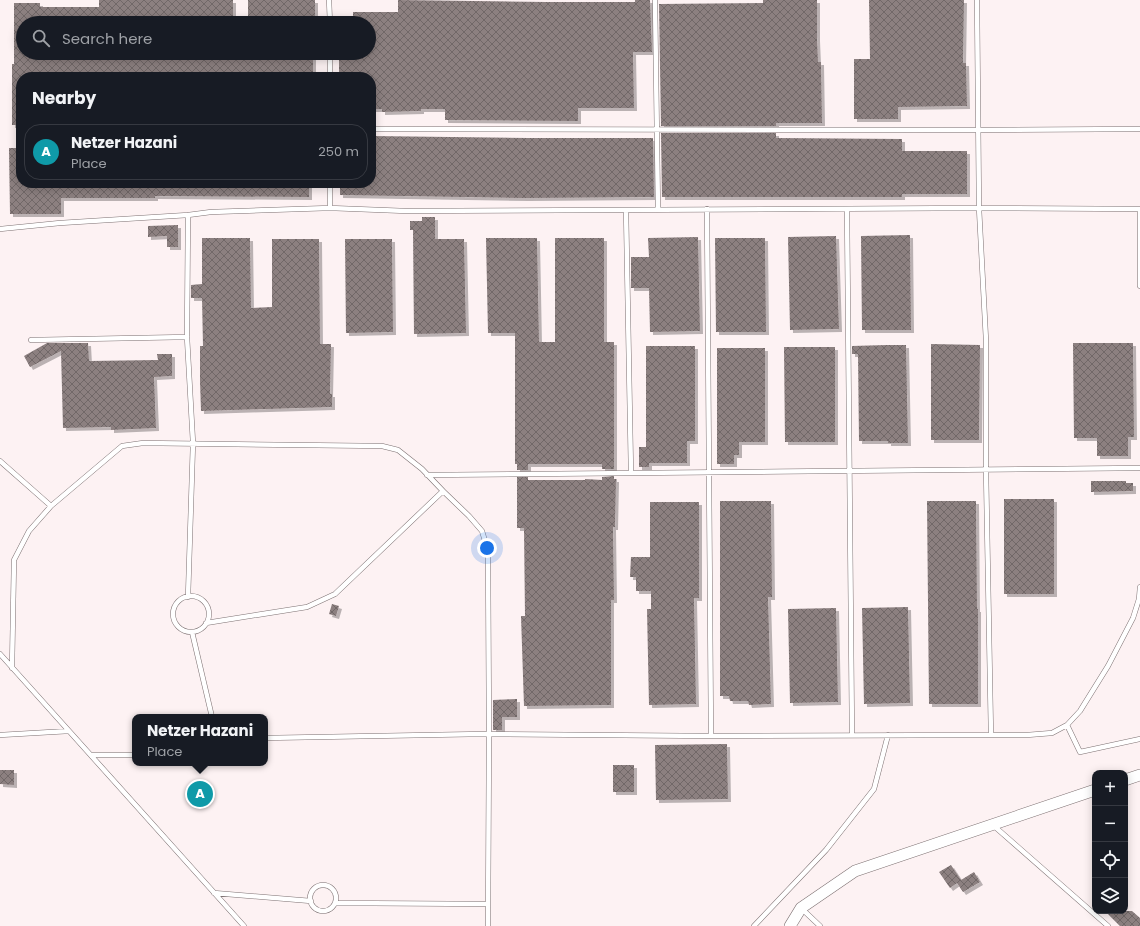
<!DOCTYPE html>
<meta charset="utf-8">
<style>
body{margin:0;font-family:Poppins,sans-serif;background:#242831;color:#f1f3f6}
.controls{position:absolute;right:12px;bottom:12px;display:grid;overflow:hidden;border-radius:8px;box-shadow:0 2px 10px #0003}
.controls button{width:36px;height:36px;display:grid;place-items:center;padding:0;border:0;border-bottom:1px solid #363941;background:#171b24;color:#f1f3f6;font:20px sans-serif}
.you{position:absolute;left:487px;top:548px;width:14px;height:14px;margin:-10px;border:3px solid #fff;border-radius:50%;background:#1a73e8;box-shadow:0 0 0 6px #1a73e833}
.badge{display:grid;place-items:center;width:26px;height:26px;border-radius:50%;background:#95b3ad;color:#fff;font-size:13px;font-weight:700}
.pin{position:absolute;translate:-50% -50%;border:2px solid #fff;box-shadow:0 1px 4px #0006}
.popup{position:absolute;left:132px;top:714px;width:136px;height:52px;box-sizing:border-box;display:grid;place-content:center;border-radius:8px;background:#171b24;filter:drop-shadow(0 1px 3px #0005);font-size:13px;white-space:nowrap;color:#9ea1a6}
.popup b{font-size:15px;color:#f1f3f6}
.popup::after{content:'';position:absolute;left:50%;top:100%;margin-left:-8px;border:8px solid transparent;border-top-color:#171b24}
.list{margin:0;padding:0;list-style:none}
h2{display:flex;justify-content:space-between;align-items:center;height:52px;margin:0;padding:0 16px;font-size:17px}
h2 small{font-size:13px;font-weight:400;color:#9ea1a6}
.list li{display:grid;grid-template-columns:26px 1fr auto;gap:12px;align-items:center;box-sizing:border-box;height:56px;margin:0 8px 8px;padding:0 8px;border:1px solid #363941;border-radius:16px}
.list b{display:block;font-size:15px;white-space:nowrap}
.list p{margin:0;font-size:13px;white-space:nowrap;color:#9ea1a6}
.list em{font-size:13px;font-style:normal;color:#9ea1a6}
.icon{flex:none;width:22px;height:22px;fill:none;stroke:currentColor;stroke-width:2;stroke-linecap:round;stroke-linejoin:round}
.map{position:relative;flex:none;width:1140px;height:926px;overflow:hidden}
.search{position:absolute;background:#171b24;box-shadow:0 2px 10px #0003;left:16px;top:16px;width:360px;height:44px;display:flex;align-items:center;gap:10px;box-sizing:border-box;padding:0 14px;border-radius:22px;color:#9ea1a6;font-size:15px}
.panel{position:absolute;background:#171b24;box-shadow:0 2px 10px #0003;left:16px;top:72px;width:360px;height:116px;border-radius:16px}
.map>svg:first-child{display:block}
</style>
<div class="map">
<svg width="1140" height="926" viewBox="0 0 1140 926">
<defs>
<pattern id="building-cross-hatch" width="8" height="8" patternUnits="userSpaceOnUse"><rect width="8" height="8" fill="#8c8080"/><path d="M0 0l8 8M0 8l8-8" fill="none" stroke="#716767"/></pattern>
<filter id="shadow"><feDropShadow dx="3" dy="3" stdDeviation="0" flood-color="#0004"/></filter>
</defs>
<rect width="100%" height="100%" fill="#fdf2f3"/>
<path fill="url(#building-cross-hatch)" filter="url(#shadow)" d="M 99,0 L 233,0 L 233,23 L 23,23 L 23,53 L 159,53 L 159,55 L 222,53 L 313,53 L 313,77 L 21,77 L 21,125 L 12,125 L 12,64 L 14,64 L 14,3 L 40,3 L 40,7 L 99,7 Z
M 248,0 L 315,0 L 315,23 L 248,23 Z
M 398,0 L 546,2 L 635,2 L 635,0 L 650,0 L 652,52 L 633,52 L 634,108 L 578,108 L 578,121 L 445,120 L 445,109 L 421,109 L 421,111 L 382,112 L 382,109 L 371,109 L 371,77 L 339,77 L 339,53 L 369,53 L 369,23 L 353,23 L 353,12 L 398,12 Z
M 763,0 L 817,0 L 817,38 L 818,62 L 821,62 L 822,123 L 776,123 L 776,126 L 661,126 L 659,4 L 763,3 Z
M 869,0 L 964,0 L 963,63 L 966,63 L 967,106 L 898,107 L 898,119 L 854,119 L 854,59 L 870,59 Z
M 661,133 L 776,133 L 776,138 L 902,139 L 902,151 L 967,151 L 967,194 L 902,194 L 902,197 L 662,197 Z
M 371,136 L 529,138 L 653,138 L 654,197 L 526,198 L 340,195 L 340,183 L 371,183 Z
M 9,148 L 19,148 L 20,183 L 309,183 L 309,197 L 155,196 L 155,198 L 61,198 L 61,214 L 10,214 Z
M 422,217 L 435,217 L 435,239 L 464,239 L 466,333 L 414,334 L 413,230 L 410,230 L 410,221 L 422,221 Z
M 178,225 L 178,247 L 167,247 L 167,236 L 148,237 L 148,226 Z
M 910,235 L 911,330 L 862,330 L 861,236 Z
M 836,236 L 839,329 L 790,330 L 788,237 Z
M 698,237 L 700,331 L 650,332 L 649,288 L 631,288 L 631,257 L 649,257 L 648,238 Z
M 202,238 L 250,238 L 251,308 L 272,307 L 272,239 L 319,239 L 320,344 L 331,344 L 330,394 L 332,394 L 332,407 L 201,411 L 200,381 L 200,346 L 203,346 L 202,298 L 191,298 L 191,285 L 202,284 Z
M 486,238 L 537,238 L 539,342 L 555,342 L 555,238 L 604,238 L 604,342 L 614,342 L 614,469 L 602,469 L 602,464 L 528,464 L 528,470 L 517,470 L 517,464 L 515,464 L 515,333 L 488,333 Z
M 715,238 L 765,238 L 766,332 L 716,332 Z
M 345,239 L 392,239 L 393,332 L 346,333 Z
M 47,343 L 88,343 L 89,361 L 158,360 L 157,354 L 172,354 L 172,376 L 154,377 L 156,428 L 111,430 L 111,427 L 63,428 L 61,351 L 30,367 L 24,356 Z
M 1073,343 L 1133,343 L 1134,437 L 1128,437 L 1128,456 L 1097,456 L 1097,438 L 1074,438 Z
M 931,344 L 980,345 L 979,440 L 931,440 Z
M 887,345 L 906,345 L 908,443 L 888,443 L 888,441 L 859,441 L 858,354 L 852,354 L 852,346 Z
M 646,346 L 695,346 L 695,441 L 687,441 L 687,463 L 649,463 L 649,467 L 639,467 L 639,447 L 646,447 Z
M 784,347 L 835,347 L 835,442 L 785,442 Z
M 717,348 L 765,348 L 765,442 L 739,442 L 739,455 L 734,455 L 734,464 L 717,464 Z
M 614,476 L 614,479 L 616,479 L 615,527 L 613,527 L 614,600 L 611,600 L 611,705 L 524,706 L 521,616 L 525,616 L 524,528 L 517,528 L 517,477 L 528,477 L 528,480 L 585,480 L 585,479 L 602,480 L 602,477 Z
M 1091,481 L 1126,481 L 1126,483 L 1133,483 L 1133,491 L 1091,492 Z
M 1004,499 L 1054,499 L 1054,594 L 1004,594 Z
M 720,501 L 771,501 L 772,597 L 768,597 L 771,704 L 749,705 L 748,701 L 730,701 L 729,696 L 720,696 Z
M 927,501 L 976,501 L 977,609 L 978,609 L 978,704 L 929,704 Z
M 650,502 L 699,502 L 699,598 L 694,598 L 696,704 L 649,705 L 647,609 L 651,609 L 651,591 L 636,591 L 636,577 L 630,577 L 631,557 L 650,557 Z
M 332,604 L 339,606 L 336,616 L 329,614 Z
M 908,607 L 910,703 L 864,704 L 862,608 Z
M 836,608 L 838,702 L 790,703 L 788,609 Z
M 517,699 L 517,717 L 502,717 L 502,730 L 493,730 L 493,700 Z
M 727,744 L 728,799 L 656,800 L 655,745 Z
M 613,765 L 634,765 L 634,792 L 613,792 Z
M 0,770 L 14,770 L 14,785 L 0,784 Z
M 951,865 L 961,880 L 974,872 L 980,882 L 963,892 L 957,883 L 950,888 L 939,872 Z
M 1105,911 L 1132,911 L 1140,918 L 1140,926 L 1120,926 Z"/>
<g fill="none" stroke-linecap="round" stroke-linejoin="round">
<defs>
<path id="service" d="M 329,0 L 330,23
M 655,0 L 658,210
M 977,0 L 979,208 L 986,340 L 986,471 L 991,735 L 1027,735 L 1052,733 L 1067,725 L 1080,711 L 1108,666 L 1133,618 L 1139,599 L 1140,587
M 330,53 L 330,77
M 371,129 L 978,130 L 1140,129
M 330,183 L 330,208
M 707,209 L 711,736 L 991,735
M 847,209 L 852,735
M 1140,209 L 1140,286
M 626,210 L 631,472
M 188,215 L 211,212 L 330,208 L 406,211 L 979,208 L 1140,209
M 0,229 L 60,223 L 188,215 L 187,337 L 193,443 L 188,597
M 31,340 L 187,337
M 0,461 L 51,506
M 427,475 C 665,471 902,472 1140,468
M173 614a18 18 0 1 1 36 0a18 18 0 1 1-36 0Z
M 206,623 L 307,607 L 335,594 L 443,491
M 192,632 L 212,717
M 0,654 L 244,926
M 12,668 L 14,560 L 29,531 L 51,506 L 122,446 L 143,443 L 382,446 L 398,450 L 422,469 L 443,491 L 469,516 L 482,531 L 488,551 L 489,734 L 488,926
M 1067,725 L 1080,752 L 1140,739
M 0,735 L 69,731
M 265,738 L 482,734 L 711,736
M 91,755 L 135,755
M 994,826 L 1108,926
M310 898a13 13 0 1 1 26 0a13 13 0 1 1-26 0Z
M 214,893 L 311,901
M 335,903 L 488,904
M 801,908 L 820,926
M 754,926 L 826,850 L 874,789 L 888,735"/>
<path id="tertiary" d="M 1125,780 L 1140,775
M 790,926 L 801,908 L 855,871 L 1095,790"/>
</defs>
<use href="#service" stroke="#7d7172" stroke-width="5.5"/>
<use href="#tertiary" stroke="#7d7172" stroke-width="12"/>
<use href="#service" stroke="#fff" stroke-width="4.5"/>
<use href="#tertiary" stroke="#fff" stroke-width="11"/>
</g>
</svg>
<div class="controls">
<button>+</button>
<button>−</button>
<button><svg class="icon" aria-label="locate" viewBox="0 0 24 24"><circle cx="12" cy="12" r="6"/><path d="M12 2v4M12 18v4M2 12h4M18 12h4"/></svg></button>
<button><svg class="icon" aria-label="layers" viewBox="0 0 24 24"><path d="M12 4l9 5-9 5-9-5zM3 14l9 5 9-5"/></svg></button>
</div>
<div class="you"></div>
<div class="pin badge" style="left:200px;top:794px;background:#0f9aa8">A</div>
<div class="popup"><b>Netzer Hazani</b>Place</div>
<div class="search"><svg class="icon" aria-label="search" viewBox="0 0 24 24"><circle cx="10" cy="10" r="6"/><path d="M15 15l6 6"/></svg>Search here</div>
<section class="panel">
<h2>Nearby<small></small></h2>
<ul class="list">
<li><span class="badge" style="background:#0f9aa8">A</span><div><b>Netzer Hazani</b><p>Place</p></div><em>250 m</em></li>
</ul>
</section>
</div>
